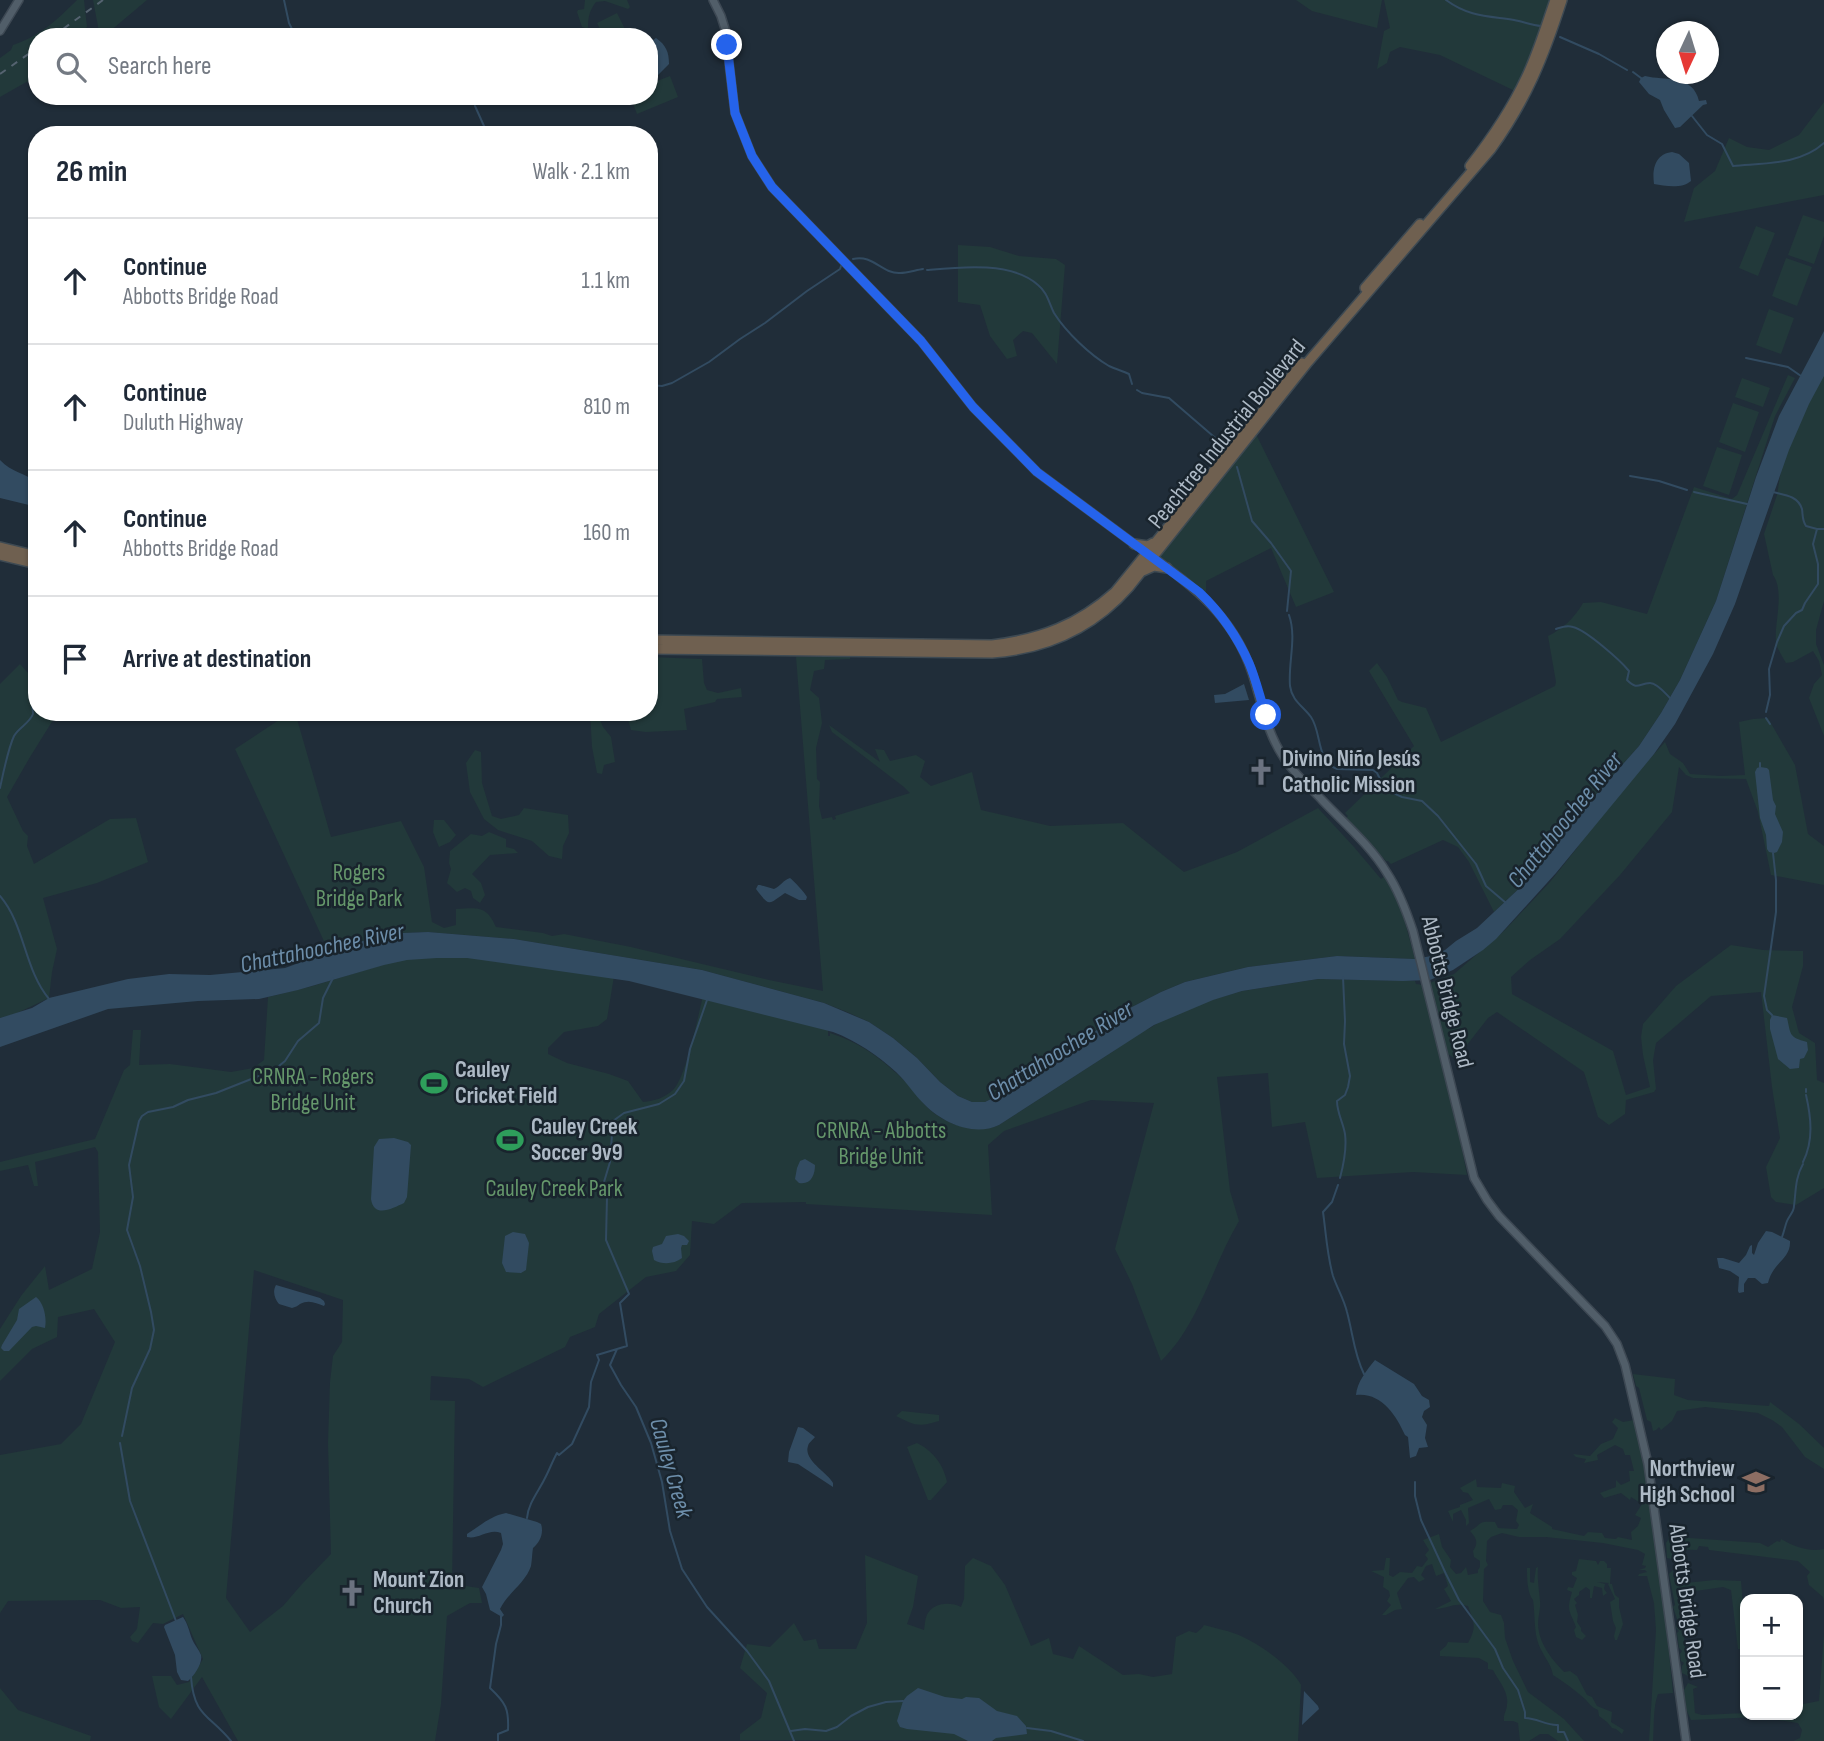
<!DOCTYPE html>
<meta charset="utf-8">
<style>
body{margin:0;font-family:"Sofia Sans Condensed",sans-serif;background:#f2f2f3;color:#1f2937}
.controls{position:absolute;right:21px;bottom:21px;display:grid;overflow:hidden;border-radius:14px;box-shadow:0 2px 5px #0004}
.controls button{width:63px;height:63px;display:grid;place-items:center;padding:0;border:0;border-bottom:2px solid #e0e1e3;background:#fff;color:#1f2937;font:35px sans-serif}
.compass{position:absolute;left:1656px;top:21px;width:63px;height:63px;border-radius:50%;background:#fff;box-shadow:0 2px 5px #0004;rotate:184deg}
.stop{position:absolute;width:21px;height:21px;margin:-16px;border:5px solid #2563eb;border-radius:50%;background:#fff}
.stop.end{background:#2563eb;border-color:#fff;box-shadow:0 2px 7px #0008}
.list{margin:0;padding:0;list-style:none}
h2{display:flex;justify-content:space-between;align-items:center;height:91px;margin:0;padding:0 28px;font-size:30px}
h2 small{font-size:23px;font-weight:400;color:#747a83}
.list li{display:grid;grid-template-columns:46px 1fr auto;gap:21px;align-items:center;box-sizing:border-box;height:126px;padding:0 28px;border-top:2px solid #e0e1e3}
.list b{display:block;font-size:26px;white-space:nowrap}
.list p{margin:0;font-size:23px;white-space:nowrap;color:#747a83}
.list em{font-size:23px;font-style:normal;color:#747a83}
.icon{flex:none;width:38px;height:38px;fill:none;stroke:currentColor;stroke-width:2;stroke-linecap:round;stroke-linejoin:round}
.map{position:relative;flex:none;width:1824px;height:1741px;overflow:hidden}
.search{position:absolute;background:#fff;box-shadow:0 2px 5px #0004;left:28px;top:28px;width:630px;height:77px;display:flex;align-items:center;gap:18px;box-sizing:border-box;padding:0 24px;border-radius:28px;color:#747a83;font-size:26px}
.panel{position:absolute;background:#fff;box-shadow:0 2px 5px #0004;left:28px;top:126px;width:630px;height:595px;border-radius:28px}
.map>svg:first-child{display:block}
</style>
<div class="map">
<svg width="1824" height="1741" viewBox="0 0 1824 1741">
<rect width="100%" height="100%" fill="#202d39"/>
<path fill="#22393a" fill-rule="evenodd" d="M 77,0 L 84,0 L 87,27 L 74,37 L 37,37 L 37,76 L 0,97 L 0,58 L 11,50 L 13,45 C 40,36 57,20 77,0 Z
M 93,0 L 147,0 L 103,37 L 100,37 Z
M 585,0 L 627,0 L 630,7 L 628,9 L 605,1 L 596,2 C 589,11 588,18 588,29 L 582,27 L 577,12 L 578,10 L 584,9 Z
M 1296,0 L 1382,0 L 1377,28 L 1312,11 Z
M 1384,0 L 1552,0 L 1536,47 L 1515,91 L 1440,55 L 1400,47 L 1390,52 L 1387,63 L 1377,69 L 1384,31 L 1390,28 Z
M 617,13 L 629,37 L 604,37 L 597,23 Z
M 670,76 L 678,97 L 637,114 L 630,96 L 649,96 L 649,84 Z
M 1824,102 L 1824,195 L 1684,222 L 1694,188 L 1715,171 L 1729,138 L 1747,147 L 1769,150 L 1799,135 Z
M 1803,215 L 1824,222 L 1824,236 L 1814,264 L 1788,255 Z
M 1756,226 L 1775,233 L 1758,276 L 1739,268 Z
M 958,245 L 990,247 L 1019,256 L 1056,259 L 1065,265 L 1057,364 L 1032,333 L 1023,331 L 1013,340 L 1017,356 L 1007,359 L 990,336 L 980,305 L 958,302 Z
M 1786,258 L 1812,267 L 1797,306 L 1772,296 Z
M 1769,309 L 1794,318 L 1781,354 L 1756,345 Z
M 1824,374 L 1824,601 L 1816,630 L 1816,644 L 1824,665 L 1824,736 L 1809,698 L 1814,684 L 1822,675 L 1819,661 L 1813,651 L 1793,662 L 1786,663 C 1783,657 1777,649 1776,642 C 1774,623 1785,592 1773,575 L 1764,534 L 1777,495 L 1784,452 Z
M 1788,375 L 1795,378 L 1775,416 L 1716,601 L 1680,680 L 1661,713 L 1639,746 L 1561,834 L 1546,858 L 1526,882 L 1494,912 L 1469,862 L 1458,847 L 1443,840 L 1391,864 L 1388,861 L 1386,861 L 1346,818 L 1348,816 L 1345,813 L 1414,746 L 1369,671 L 1377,663 L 1387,677 L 1398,700 L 1402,702 L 1426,708 L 1441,742 L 1555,686 L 1556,682 L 1548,636 C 1563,629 1575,617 1583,603 L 1601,602 L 1647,614 L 1694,487 L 1732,499 L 1737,495 Z
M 1742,378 L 1770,388 L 1763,407 L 1735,397 Z
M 1733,403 L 1759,412 L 1745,452 L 1719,442 Z
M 1254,430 L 1334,592 L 1296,607 L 1271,548 L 1206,581 L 1206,600 L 1152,556 Z
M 1717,447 L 1742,455 L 1729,495 L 1703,486 Z
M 649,657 L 702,659 L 704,683 L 707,690 L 718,693 L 741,688 L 742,697 L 717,699 L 715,702 L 684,709 L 687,730 L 646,732 L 631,730 L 626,712 L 649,712 Z
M 796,657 L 850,657 L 850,659 L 825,660 L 824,669 L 814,671 L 810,690 L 819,698 L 822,723 L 816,748 L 817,779 L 820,782 L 819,806 L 822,819 L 832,817 L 833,820 L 836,819 L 835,816 L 910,793 L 904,787 L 832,732 L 829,725 L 880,762 L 875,749 L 884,750 L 890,761 L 916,755 L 925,761 L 920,777 L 931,786 L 972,772 L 981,810 L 1050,826 L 1123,823 L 1184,872 L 1237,852 L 1318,808 L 1354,847 L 1381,879 L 1385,876 L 1400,904 L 1415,959 L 1337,956 L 1248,967 L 1185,982 L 1161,992 L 1130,1008 L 999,1095 L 985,1102 L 972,1102 L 958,1096 L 940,1082 L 917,1058 L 893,1038 L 869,1022 L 847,1012 L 824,1003 L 702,970 L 514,939 L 428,932 L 402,933 L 378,936 L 329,952 L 235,749 L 291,712 L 295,712 L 331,837 L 401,821 L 424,867 L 432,922 L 444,928 L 456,925 L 456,909 C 478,908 486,905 496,927 L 543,933 L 552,936 L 564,934 L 631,947 L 769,980 L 823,991 Z
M 20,664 L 37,683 L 37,712 L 58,712 L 30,757 L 7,797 L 23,831 L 28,836 L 27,846 L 34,864 L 110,819 L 136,818 L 148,862 L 97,883 L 43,898 L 57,949 L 52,972 L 49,998 L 15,1014 L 0,1018 L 0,684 Z
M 590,712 L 597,712 L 603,727 L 611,737 L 615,762 L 604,765 L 602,774 L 597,773 L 592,747 Z
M 1768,718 L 1795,765 L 1808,834 L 1824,846 L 1824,885 L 1771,875 L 1758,812 L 1746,779 L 1693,778 L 1686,775 L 1679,767 L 1672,812 L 1620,875 L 1560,939 L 1530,960 L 1511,977 L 1512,994 L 1613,1051 L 1626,1095 L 1650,1087 L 1643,1055 L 1641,1037 L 1643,1024 L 1676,986 L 1731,945 L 1763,950 L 1803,951 L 1803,966 L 1792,1007 L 1799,1033 L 1815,1043 L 1817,1080 L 1824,1083 L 1824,1188 L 1796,1205 L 1776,1202 L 1771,1197 L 1766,1167 L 1780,1138 L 1772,1087 L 1761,992 L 1711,996 L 1656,1043 L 1653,1060 L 1656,1089 L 1654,1092 L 1626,1100 L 1625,1114 L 1609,1125 L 1598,1117 L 1584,1072 L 1497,1012 L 1488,1018 L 1456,1059 L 1443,1051 L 1467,1175 L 1413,1172 L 1317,1178 L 1305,1122 L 1272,1127 L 1268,1073 L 1217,1077 L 1230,1191 L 1239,1221 C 1212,1266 1199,1325 1161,1361 L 1132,1284 L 1115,1249 L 1154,1103 L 1091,1100 L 1004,1131 L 988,1145 L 992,1215 L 806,1204 L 806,1202 L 742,1203 L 714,1224 L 692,1221 L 690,1255 L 676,1271 L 646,1277 L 599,1314 L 595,1327 L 570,1337 L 565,1347 L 483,1387 L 469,1379 L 431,1376 L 430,1400 L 455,1401 L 452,1584 L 479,1588 L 482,1603 L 470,1603 L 447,1616 L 441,1704 L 435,1741 L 238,1741 L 202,1677 L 171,1719 L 159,1707 L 152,1676 L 171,1676 L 177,1685 L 189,1682 L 203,1659 L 183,1614 L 163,1624 L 153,1623 L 138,1643 L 132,1641 L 130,1637 L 137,1629 L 140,1607 L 121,1608 L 100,1600 L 8,1601 L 0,1613 L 0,1455 L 61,1444 L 81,1424 L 115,1342 L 94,1309 L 58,1317 L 57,1337 L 32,1349 L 0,1381 L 0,1329 L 21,1296 L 45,1266 L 49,1290 L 92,1269 L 100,1232 L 98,1152 L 95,1147 L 35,1162 L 38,1186 L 34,1186 L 28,1165 L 0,1171 L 0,1162 L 95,1139 L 124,1070 L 130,1065 L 133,1030 L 141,1030 L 139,1065 L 170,1064 L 231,1072 L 253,1068 L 264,1060 L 268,997 L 309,987 L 425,952 L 614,976 L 607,1019 L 598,1026 L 564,1032 L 548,1048 L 548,1054 L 567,1063 L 609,1074 L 628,1081 L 643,1102 C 655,1101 664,1098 673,1090 C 686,1078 698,1016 703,996 L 828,1028 L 828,1036 L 830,1036 L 830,1033 C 857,1042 874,1053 895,1072 C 907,1082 914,1092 924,1104 C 941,1123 975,1136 999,1125 L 1115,1050 L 1124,1039 L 1150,1028 L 1178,1010 L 1242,991 L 1318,979 L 1415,981 L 1416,984 L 1424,985 L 1454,974 L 1505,930 L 1550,882 L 1577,848 L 1604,809 L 1665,742 L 1670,754 L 1683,763 L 1690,774 L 1721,776 L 1745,775 L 1739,722 L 1753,719 ZM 254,1270 L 343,1300 L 342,1342 L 333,1356 L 330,1382 L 328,1443 L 331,1554 L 302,1584 L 283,1606 L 250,1632 L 226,1598 Z
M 475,750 L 481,752 L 482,783 L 492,816 L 501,819 L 519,815 L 524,808 L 568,815 L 569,833 L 563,846 L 562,859 L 549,856 L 532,841 L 498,830 L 484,819 L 470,792 L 466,763 Z
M 434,820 L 444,820 L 456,835 L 450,842 L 439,847 L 433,832 Z
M 489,832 L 506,839 L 506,847 L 514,849 L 518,853 L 490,855 L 472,874 L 481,883 L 485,895 L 480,903 L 473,898 L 471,891 L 465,888 L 457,892 L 447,883 L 451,869 L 449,863 L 450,851 L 471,834 L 482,836 Z
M 1633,1374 L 1675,1379 L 1674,1395 L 1688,1400 L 1769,1406 L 1770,1402 L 1799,1424 L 1824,1448 L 1824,1469 L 1805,1457 L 1782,1427 L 1772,1420 L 1758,1413 L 1705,1407 L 1677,1411 L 1672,1421 L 1661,1430 L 1659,1427 L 1656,1430 L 1653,1431 L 1651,1422 L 1647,1420 L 1639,1388 L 1636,1386 Z
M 902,1411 L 939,1415 L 939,1421 C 919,1427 915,1426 896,1416 Z
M 1615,1418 L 1623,1422 L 1634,1420 C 1655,1509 1664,1601 1673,1693 L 1658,1694 C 1653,1706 1654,1727 1653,1741 L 1649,1741 L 1656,1630 L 1654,1603 L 1647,1576 L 1638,1576 L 1639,1574 L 1647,1572 L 1645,1570 L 1639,1570 L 1645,1568 L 1646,1566 L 1642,1565 L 1645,1554 L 1638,1550 L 1603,1543 L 1546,1537 L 1519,1537 L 1502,1533 L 1491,1537 L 1487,1541 L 1486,1561 L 1488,1565 L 1484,1569 L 1483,1601 L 1490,1612 L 1501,1615 L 1504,1623 L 1505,1638 L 1513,1661 L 1528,1692 L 1564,1719 L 1584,1741 L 1558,1741 L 1548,1734 L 1540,1734 L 1529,1741 L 1520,1741 L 1518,1723 L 1513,1721 L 1504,1721 C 1503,1714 1507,1711 1507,1704 C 1509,1692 1498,1680 1493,1670 L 1488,1669 L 1488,1663 L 1479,1658 L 1440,1656 L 1440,1651 L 1446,1646 L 1448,1642 L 1468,1643 C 1477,1627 1474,1623 1468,1606 C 1453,1602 1450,1608 1435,1609 L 1451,1601 L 1444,1589 L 1448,1586 L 1444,1573 L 1436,1576 L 1432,1564 L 1426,1566 L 1421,1575 L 1425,1579 L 1419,1582 L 1414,1577 L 1408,1578 L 1397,1593 L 1402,1609 L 1395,1610 L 1386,1615 L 1382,1615 L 1391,1605 L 1387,1601 L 1390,1596 L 1389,1591 L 1383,1587 L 1384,1577 L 1371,1571 L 1384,1570 L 1386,1558 L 1390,1558 L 1389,1575 L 1393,1577 L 1400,1572 L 1412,1573 L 1417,1566 L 1422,1567 L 1428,1559 L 1425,1555 L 1429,1550 L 1423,1540 L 1439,1534 L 1442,1547 L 1451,1560 L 1450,1567 L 1456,1574 L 1461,1573 L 1466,1567 L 1468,1575 L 1478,1573 L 1478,1570 L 1480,1567 L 1480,1561 L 1474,1557 L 1473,1551 C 1479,1542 1476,1538 1470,1531 C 1483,1524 1476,1521 1495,1522 L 1498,1528 L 1517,1529 L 1519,1525 L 1516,1521 L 1518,1510 L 1512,1505 L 1503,1505 L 1501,1509 L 1495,1510 L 1489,1499 L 1468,1508 L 1469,1523 L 1466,1526 L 1466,1520 L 1461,1510 L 1453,1514 L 1453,1522 L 1448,1511 L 1460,1507 L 1460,1505 L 1473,1500 L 1468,1493 L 1463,1492 L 1460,1488 L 1476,1479 L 1477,1487 L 1501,1488 L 1502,1483 L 1515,1486 L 1514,1492 L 1525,1508 L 1533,1504 L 1530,1513 L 1552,1527 L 1552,1529 L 1584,1536 L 1588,1532 L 1602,1533 L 1605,1538 L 1616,1539 L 1618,1537 L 1632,1540 L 1631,1532 L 1638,1526 L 1641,1518 L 1635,1515 L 1642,1504 L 1631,1497 L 1630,1500 L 1621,1493 L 1604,1498 L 1600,1493 L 1616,1487 L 1616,1480 L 1621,1485 L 1630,1481 L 1629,1471 L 1634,1471 L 1630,1455 L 1625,1455 L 1623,1449 L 1615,1445 L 1597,1455 L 1598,1460 L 1584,1463 L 1586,1459 L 1576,1457 L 1573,1454 L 1590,1456 L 1601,1444 L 1613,1439 L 1618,1428 L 1612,1422 Z
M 917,1443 C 932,1450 944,1465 947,1482 L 931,1500 L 928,1500 L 907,1447 Z
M 1673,1534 L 1676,1537 L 1760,1543 L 1768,1547 L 1777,1541 L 1780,1542 L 1781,1539 C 1795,1547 1808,1552 1824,1549 L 1824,1601 L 1823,1597 L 1809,1585 L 1807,1576 L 1810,1572 L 1798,1561 L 1709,1550 L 1708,1547 L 1699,1546 L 1697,1550 L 1672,1549 L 1672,1559 L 1667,1558 L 1666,1543 L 1668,1540 L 1669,1535 Z
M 865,1555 L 918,1576 L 913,1607 L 907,1624 L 924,1630 C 925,1625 925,1617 928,1613 C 935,1602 951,1602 961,1607 L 964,1599 L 965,1566 L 973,1558 L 991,1566 L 1005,1585 L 1031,1646 L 1049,1638 L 1053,1654 L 1073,1659 L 1079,1646 L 1123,1675 L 1139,1674 L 1153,1677 L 1172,1674 L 1176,1637 L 1189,1631 L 1196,1633 L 1202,1628 L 1204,1625 C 1214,1628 1226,1630 1236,1634 C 1256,1641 1291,1666 1301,1685 L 1298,1741 L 740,1740 L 740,1734 L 761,1718 L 767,1693 L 740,1668 L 747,1644 L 770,1647 L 794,1623 L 804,1641 L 816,1639 L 819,1649 L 856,1649 L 867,1623 Z
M 1579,1559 L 1596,1561 L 1598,1565 L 1600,1561 L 1604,1561 L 1607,1564 L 1607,1568 L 1611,1568 L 1610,1584 L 1612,1584 L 1615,1595 L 1619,1598 L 1619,1607 L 1623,1624 L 1617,1640 L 1615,1640 L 1614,1636 L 1616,1628 L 1613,1621 L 1610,1602 L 1615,1599 L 1608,1584 L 1609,1583 L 1597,1582 L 1605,1584 L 1604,1589 L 1607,1593 L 1603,1596 L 1602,1588 L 1594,1586 L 1592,1598 L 1590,1598 L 1590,1590 L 1586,1587 L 1579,1592 L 1579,1595 L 1574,1599 L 1577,1603 L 1575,1605 L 1578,1615 L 1577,1622 L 1581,1628 L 1581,1631 L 1586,1636 L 1582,1640 L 1576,1637 L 1574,1630 L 1576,1627 C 1570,1610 1566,1612 1572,1592 L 1567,1590 L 1568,1587 L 1573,1588 L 1577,1578 L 1572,1575 L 1572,1572 L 1576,1571 Z
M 1538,1567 C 1537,1579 1539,1589 1540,1601 C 1541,1608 1538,1616 1538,1624 C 1539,1644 1551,1658 1564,1672 L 1570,1671 L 1577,1676 L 1587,1695 L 1592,1697 L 1597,1706 L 1612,1712 L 1611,1722 L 1624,1730 L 1622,1734 L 1616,1729 L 1612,1728 L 1607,1722 L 1599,1716 L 1598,1710 C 1591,1707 1590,1704 1585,1699 C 1575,1690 1564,1682 1553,1675 C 1551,1662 1540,1653 1537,1639 C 1534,1627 1535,1613 1533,1600 C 1527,1593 1527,1577 1527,1568 L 1530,1568 L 1530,1582 L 1534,1583 L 1536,1568 Z
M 1673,1570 L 1673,1577 L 1686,1583 L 1714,1580 L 1741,1581 L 1745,1630 L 1743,1649 L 1738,1649 L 1731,1590 L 1723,1587 L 1682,1593 L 1682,1595 L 1679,1596 L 1680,1611 L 1683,1612 L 1681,1614 L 1683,1628 L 1686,1630 L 1683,1631 L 1685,1646 L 1688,1647 L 1686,1648 L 1687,1663 L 1690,1664 L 1688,1665 L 1691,1675 L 1688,1676 L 1682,1673 L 1682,1666 L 1684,1663 L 1681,1661 L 1680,1654 L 1682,1651 L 1679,1648 L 1677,1633 L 1679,1631 L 1676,1628 L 1677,1619 L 1673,1607 L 1675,1605 L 1669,1574 Z
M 1824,1633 L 1824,1741 L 1793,1741 L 1800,1738 L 1802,1730 L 1798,1723 L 1757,1717 L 1691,1720 L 1686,1709 L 1684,1690 L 1688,1683 L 1698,1687 L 1693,1689 L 1695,1713 L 1702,1715 L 1745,1713 L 1745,1715 L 1798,1715 L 1798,1705 L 1819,1701 Z
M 0,1688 L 18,1710 L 91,1736 L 90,1741 L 0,1741 Z"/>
<path fill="#324b61" d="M 656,38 C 666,45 669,52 669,64 L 657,76 L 649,74 C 649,63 650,53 649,43 Z
M 1645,76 C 1665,81 1693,74 1699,101 L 1706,100 L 1707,104 L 1703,105 L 1680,127 L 1675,128 L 1664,110 L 1660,100 L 1649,94 L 1639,82 L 1641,78 Z
M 1672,152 L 1679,154 L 1689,163 L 1691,181 C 1682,189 1665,186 1654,184 C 1652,169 1655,154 1672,152 Z
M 1824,331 L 1824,376 L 1809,404 L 1789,450 L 1735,604 L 1713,654 L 1675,724 L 1654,754 L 1556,873 L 1496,939 L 1483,950 L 1453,970 L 1430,980 L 1403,981 L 1318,979 L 1242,991 L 1213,1000 L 1154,1025 L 999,1125 C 974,1137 943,1123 925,1105 C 914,1095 907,1082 896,1072 C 877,1055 857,1041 833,1032 L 629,981 L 467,958 L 437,958 L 407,960 L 384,965 L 298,990 L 259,999 L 198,1001 L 108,1009 L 0,1047 L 0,1018 L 32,1008 L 49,998 L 128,979 L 169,974 L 210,975 L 285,968 L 329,952 L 378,936 L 402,933 L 428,932 L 514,939 L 702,970 L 824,1003 L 869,1022 L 893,1038 L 917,1058 L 940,1082 L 958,1096 L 972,1102 L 985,1102 L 999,1095 L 1130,1008 L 1161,992 L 1185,982 L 1248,967 L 1337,956 L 1415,959 L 1431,956 L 1445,950 L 1456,941 L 1477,928 L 1526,882 L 1546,858 L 1561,834 L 1639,746 L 1661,713 L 1680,680 L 1716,601 L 1756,477 L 1779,416 Z
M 0,460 C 12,473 24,472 37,483 L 37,516 L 32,515 L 29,505 L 0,498 Z
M 1244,684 L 1249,700 L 1215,703 L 1214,695 L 1225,694 Z
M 1760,767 L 1767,768 L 1769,770 L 1773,800 L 1776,806 L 1775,814 L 1783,832 L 1782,842 L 1777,852 L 1774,853 L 1769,852 L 1767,849 L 1766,835 L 1760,818 L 1755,772 L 1757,768 Z
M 790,878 C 794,881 805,893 807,897 L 806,900 L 799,900 L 785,893 C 769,903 771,909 756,889 L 758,885 L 760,885 L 774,889 C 781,886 783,880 790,878 Z
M 1772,1015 L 1787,1018 C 1791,1034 1788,1037 1807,1042 L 1808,1050 L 1804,1058 L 1800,1059 L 1799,1068 L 1790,1069 L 1778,1059 L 1770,1029 L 1770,1020 Z
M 394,1138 L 408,1142 L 411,1145 L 407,1197 L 404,1203 C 393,1208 374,1219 371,1199 L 374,1147 L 379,1139 Z
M 805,1159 L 815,1165 C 815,1175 811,1185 799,1183 L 795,1179 L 797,1168 L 800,1161 Z
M 1766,1231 L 1772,1232 L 1790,1241 C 1791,1259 1773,1262 1768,1283 L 1762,1284 L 1755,1278 L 1748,1278 L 1744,1284 L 1744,1292 L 1739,1293 L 1738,1291 L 1739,1277 L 1730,1271 L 1719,1268 L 1717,1258 L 1723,1258 L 1739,1263 L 1746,1255 L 1750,1246 L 1752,1245 L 1752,1253 L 1754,1255 L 1758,1243 Z
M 513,1232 L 525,1234 L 529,1243 L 526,1270 L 521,1273 L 506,1272 L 502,1263 L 505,1236 Z
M 678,1234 L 684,1236 L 689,1241 L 687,1245 L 682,1245 L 681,1248 L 682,1258 C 674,1264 663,1265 654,1260 L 652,1251 L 653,1247 L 662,1244 L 666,1236 Z
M 276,1285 L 320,1298 L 324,1301 L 325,1304 L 324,1306 C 316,1303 309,1299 300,1304 C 298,1306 295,1307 292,1308 L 279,1304 C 275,1299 272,1292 276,1285 Z
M 36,1297 C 44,1303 47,1318 45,1328 L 36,1326 L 32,1327 L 9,1351 L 4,1351 L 1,1348 L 2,1345 L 17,1320 L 19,1309 Z
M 1375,1360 L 1414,1384 L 1422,1396 L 1429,1400 L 1430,1407 L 1424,1411 L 1422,1417 L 1427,1425 L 1425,1438 L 1428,1447 L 1419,1448 L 1416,1456 L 1410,1458 L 1408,1437 L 1405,1435 C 1396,1415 1381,1392 1356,1395 C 1357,1382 1367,1370 1375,1360 Z
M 798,1427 L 803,1428 L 815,1437 C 813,1440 809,1442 808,1446 C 803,1460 828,1473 833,1483 L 833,1487 L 798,1464 L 788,1462 L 789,1452 Z
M 506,1513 L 537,1522 L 541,1524 C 544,1533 540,1542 533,1548 C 532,1554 532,1560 531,1566 C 526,1582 508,1593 500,1609 L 504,1615 L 502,1617 L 490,1610 L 486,1594 L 482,1587 L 501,1550 L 503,1544 L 501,1533 C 489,1528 478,1540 467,1537 L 467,1534 C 480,1526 490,1516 506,1513 Z
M 183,1617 C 188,1624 189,1631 192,1639 C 194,1644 199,1650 201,1655 C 203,1663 194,1676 188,1681 L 181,1680 L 177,1672 L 175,1655 L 164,1627 L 165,1625 Z
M 918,1688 L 945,1697 L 962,1699 L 966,1697 L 979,1698 L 997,1711 L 1017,1716 L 1026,1726 L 1027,1734 L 996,1738 L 992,1741 L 968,1741 L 954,1734 L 907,1729 L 900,1727 L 897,1721 L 903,1701 L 907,1696 Z
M 1304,1691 L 1318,1706 L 1319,1709 L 1302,1725 Z"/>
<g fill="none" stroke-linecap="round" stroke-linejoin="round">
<path stroke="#324b61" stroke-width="2" d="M 284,0 L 289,23 L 296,37
M 1446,0 C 1469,17 1488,16 1514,20 C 1524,22 1532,25 1541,26
M 1560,37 L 1599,54 L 1627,70
M 1633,72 L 1641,78
M 468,96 L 473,102
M 475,106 L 484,126 L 493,135
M 1692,116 L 1707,135 L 1722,144 L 1733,166 C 1764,163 1800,165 1824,143
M 853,259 C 873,254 882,274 900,273 C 907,273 916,270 923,269
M 927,270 C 959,267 1012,261 1038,285 C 1047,292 1049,303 1054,313 C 1066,332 1090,355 1109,366 C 1115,369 1123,371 1129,374 L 1132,384
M 1746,358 L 1788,367 L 1801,376
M 649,385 L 662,386 L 672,383 L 709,362 L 740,339 L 765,323 L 807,291 L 840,269 L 841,266
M 1137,390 L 1142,393 L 1169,398 L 1227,448
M 1237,467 L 1252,521 L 1271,543 L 1291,571 L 1287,611
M 1630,476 L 1659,481 L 1687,490
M 1694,492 L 1747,504
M 1773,492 C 1785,495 1798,496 1802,509 C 1803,516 1802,520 1806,526 L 1817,529 L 1824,529
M 1289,615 C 1297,638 1288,662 1290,686 C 1292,701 1303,706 1311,717 C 1322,733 1316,761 1337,769 L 1373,770 L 1377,773 L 1385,789 L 1402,797 L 1422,801 L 1438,816 L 1476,864 L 1486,886 L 1506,903
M 1556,629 C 1562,627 1567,625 1573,627 C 1586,630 1620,660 1629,671 L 1627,680 C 1638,691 1639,683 1650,683 C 1657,683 1665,693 1670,698
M 33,637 L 37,628
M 1766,712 L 1770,695 L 1769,669 L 1777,642 L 1784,626 L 1796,613 L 1802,610 L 1805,603 L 1818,584 L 1818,564 L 1813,544 L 1817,529
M 1766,718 L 1770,724
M 1760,763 L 1760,767
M 0,788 C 3,774 8,749 14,736 C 19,727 29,724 33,714 L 29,658 L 32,641
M 0,896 C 25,925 24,969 49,999
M 1772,1015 L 1767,1010 L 1764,996 L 1776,912 L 1776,880 L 1773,853
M 1806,1092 L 1806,1089
M 1803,1162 C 1814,1140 1811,1117 1806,1095
M 1340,1178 C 1344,1163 1347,1149 1345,1134 C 1343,1122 1337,1113 1337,1101 L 1345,1095 L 1348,1087 L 1350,1076 L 1344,1044 L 1345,1021 L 1343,977
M 1338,1185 L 1332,1202 L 1323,1212 C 1326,1233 1327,1255 1333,1276 C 1337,1288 1344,1299 1347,1312 C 1353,1334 1354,1354 1364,1374
M 1782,1237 C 1784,1232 1785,1226 1787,1221 C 1789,1216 1794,1212 1794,1206 C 1796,1191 1795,1178 1803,1164
M 617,1349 L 610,1365 L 621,1385 L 636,1407 L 651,1443 L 662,1482 L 670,1531 L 682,1569 L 707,1607 L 747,1651 L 769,1681 L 794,1741
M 122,1436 L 132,1388 L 150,1349 L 154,1330 L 151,1312 L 140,1266 L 127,1230 L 133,1197 L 129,1165 L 139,1121 L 142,1116 L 148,1112 L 173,1107 L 188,1100 L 216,1093 L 274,1070 L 285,1061 L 298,1041 L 319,1023 L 323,998 L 333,978
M 120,1443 L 130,1501 L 176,1621
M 1415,1482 L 1415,1496 L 1421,1520 L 1446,1574 L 1459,1600 L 1495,1649 L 1503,1668 L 1518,1690 L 1525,1712 L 1525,1718 C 1537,1718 1547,1726 1558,1725 L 1558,1732 L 1564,1732 L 1568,1741
M 527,1518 C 528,1504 538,1492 544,1480 C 549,1471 552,1462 557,1453 L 559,1455 L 572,1444 L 589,1407 L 591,1382 L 599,1360 L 597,1355 L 627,1346 L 620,1303 L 629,1294 L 606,1240 L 607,1197 L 604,1182 L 610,1162 L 613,1121 L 624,1113 L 659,1104 L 675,1094 L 684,1081 L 690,1049 L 707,1000
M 191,1677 C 194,1717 209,1714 231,1741
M 1027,1728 L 1051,1731 L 1083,1741
M 791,1731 L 805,1729 L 826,1731 L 837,1727 L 851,1716 L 868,1707 L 886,1702 L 903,1701
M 498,1741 L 498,1734 L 508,1730 C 509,1709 506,1703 490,1688 L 496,1644 L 501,1625 L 501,1616"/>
<defs>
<path id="major" d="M 713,0 L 721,16 L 725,29 L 735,113 L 752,156 L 772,187 L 921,341 L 973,407 L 1037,472 L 1137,546
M 0,31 L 19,0
M 1150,555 C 1195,588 1234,617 1252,673 C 1261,701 1267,733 1284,758 C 1294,774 1310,787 1323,801 C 1345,824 1371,846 1387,873 C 1399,891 1406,910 1413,931 L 1474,1178 L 1487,1200 L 1499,1216 L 1605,1326 L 1617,1344 L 1625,1365 L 1648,1464 L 1686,1741"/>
<path id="highway" d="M 1470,166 C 1492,138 1511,110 1526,78 C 1538,53 1546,26 1555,0
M 1365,288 L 1420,224
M 1134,544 L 1148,546 L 1153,543
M 0,547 L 37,556
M 0,555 L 37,564
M 1143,571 L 1154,566 L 1167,568
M 649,640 L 992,645 C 1041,639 1078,625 1115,592 L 1302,363
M 649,649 L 992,653 C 1045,649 1093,628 1129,587 L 1308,362 L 1491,149 C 1526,101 1544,56 1562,0"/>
</defs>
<use href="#major" stroke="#3d4853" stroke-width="10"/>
<use href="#highway" stroke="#3e4a53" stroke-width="12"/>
<use href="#major" stroke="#515e69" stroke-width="7"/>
<use href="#highway" stroke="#6f6050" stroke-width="9"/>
<path stroke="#556370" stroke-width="2" stroke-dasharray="7 7" stroke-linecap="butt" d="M 52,37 L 103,0
M 0,74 L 37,48"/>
</g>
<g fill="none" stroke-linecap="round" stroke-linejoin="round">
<path stroke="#2563eb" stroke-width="9" d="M 727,45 L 735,113 L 752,156 L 772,187 L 921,341 L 973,407 L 1037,472 L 1199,592 C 1220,612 1237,636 1249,663 C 1256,679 1260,698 1266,715"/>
</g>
<defs>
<symbol id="church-bare" viewBox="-9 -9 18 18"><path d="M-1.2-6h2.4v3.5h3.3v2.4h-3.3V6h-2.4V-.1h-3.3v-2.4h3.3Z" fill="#6b7280" stroke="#19242d" stroke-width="2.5" paint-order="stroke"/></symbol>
<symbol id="stadium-bare" viewBox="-9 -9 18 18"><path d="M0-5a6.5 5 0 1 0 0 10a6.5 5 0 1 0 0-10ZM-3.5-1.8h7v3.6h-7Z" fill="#2e9e5b" stroke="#19242d" stroke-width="2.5" paint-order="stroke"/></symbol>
<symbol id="school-bare" viewBox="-9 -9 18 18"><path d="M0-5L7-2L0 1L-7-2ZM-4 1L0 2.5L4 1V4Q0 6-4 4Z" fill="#8d6e63" stroke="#19242d" stroke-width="2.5" paint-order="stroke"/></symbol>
</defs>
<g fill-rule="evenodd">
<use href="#church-bare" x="1242" y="753" width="38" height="38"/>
<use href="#stadium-bare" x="415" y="1064" width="38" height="38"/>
<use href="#stadium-bare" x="491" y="1121" width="38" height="38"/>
<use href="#school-bare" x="1737" y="1463" width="38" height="38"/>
<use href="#church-bare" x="333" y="1574" width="38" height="38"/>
</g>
<g text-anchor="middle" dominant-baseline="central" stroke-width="5" stroke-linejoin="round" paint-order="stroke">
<g font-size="23" fill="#aebac6" stroke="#19242d">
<text transform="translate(1227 434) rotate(-51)">Peachtree Industrial Boulevard</text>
<text transform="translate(1447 992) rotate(76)">Abbotts Bridge Road</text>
<text transform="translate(1687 1601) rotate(82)">Abbotts Bridge Road</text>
</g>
<g font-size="23" font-weight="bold" fill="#aebac6" stroke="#19242d" text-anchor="start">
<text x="1282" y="759">Divino Niño Jesús<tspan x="1282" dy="26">Catholic Mission</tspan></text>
<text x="455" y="1070">Cauley<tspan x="455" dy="26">Cricket Field</tspan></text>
<text x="531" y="1127">Cauley Creek<tspan x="531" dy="26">Soccer 9v9</tspan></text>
<text x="1735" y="1469" text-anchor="end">Northview<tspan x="1735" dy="26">High School</tspan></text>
<text x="373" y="1580">Mount Zion<tspan x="373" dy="26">Church</tspan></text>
</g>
<g font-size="23" fill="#65976b" stroke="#19242d">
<text x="359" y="873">Rogers<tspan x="359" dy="26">Bridge Park</tspan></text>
<text x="313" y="1077">CRNRA - Rogers<tspan x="313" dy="26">Bridge Unit</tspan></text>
<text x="881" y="1131">CRNRA - Abbotts<tspan x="881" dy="26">Bridge Unit</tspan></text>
<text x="554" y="1189">Cauley Creek Park</text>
</g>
<g font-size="24" font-style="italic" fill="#6d8eaa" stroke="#19242d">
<text transform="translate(1565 820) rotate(-51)">Chattahoochee River</text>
<text transform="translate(322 948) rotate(-12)">Chattahoochee River</text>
<text transform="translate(1060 1051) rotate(-32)">Chattahoochee River</text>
<text transform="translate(671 1468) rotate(74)">Cauley Creek</text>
</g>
</g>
</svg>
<div class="controls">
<button>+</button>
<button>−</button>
</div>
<svg class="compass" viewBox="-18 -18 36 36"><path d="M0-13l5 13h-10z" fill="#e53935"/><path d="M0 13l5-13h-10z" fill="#747a83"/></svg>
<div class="stop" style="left:1266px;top:715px"></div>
<div class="stop end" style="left:727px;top:45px"></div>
<div class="search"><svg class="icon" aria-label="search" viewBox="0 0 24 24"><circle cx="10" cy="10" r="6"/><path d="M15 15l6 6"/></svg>Search here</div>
<section class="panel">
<h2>26 min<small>Walk · 2.1 km</small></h2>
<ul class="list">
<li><svg class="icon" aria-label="ahead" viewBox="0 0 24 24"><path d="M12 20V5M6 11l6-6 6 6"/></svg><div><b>Continue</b><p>Abbotts Bridge Road</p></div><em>1.1 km</em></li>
<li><svg class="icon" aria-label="ahead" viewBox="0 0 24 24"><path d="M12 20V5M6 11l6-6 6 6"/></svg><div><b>Continue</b><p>Duluth Highway</p></div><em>810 m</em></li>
<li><svg class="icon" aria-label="ahead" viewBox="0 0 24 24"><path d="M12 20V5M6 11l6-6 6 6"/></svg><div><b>Continue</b><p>Abbotts Bridge Road</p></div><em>160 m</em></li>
<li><svg class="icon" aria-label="arrive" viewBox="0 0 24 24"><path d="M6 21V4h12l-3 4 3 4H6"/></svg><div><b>Arrive at destination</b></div></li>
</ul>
</section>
</div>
